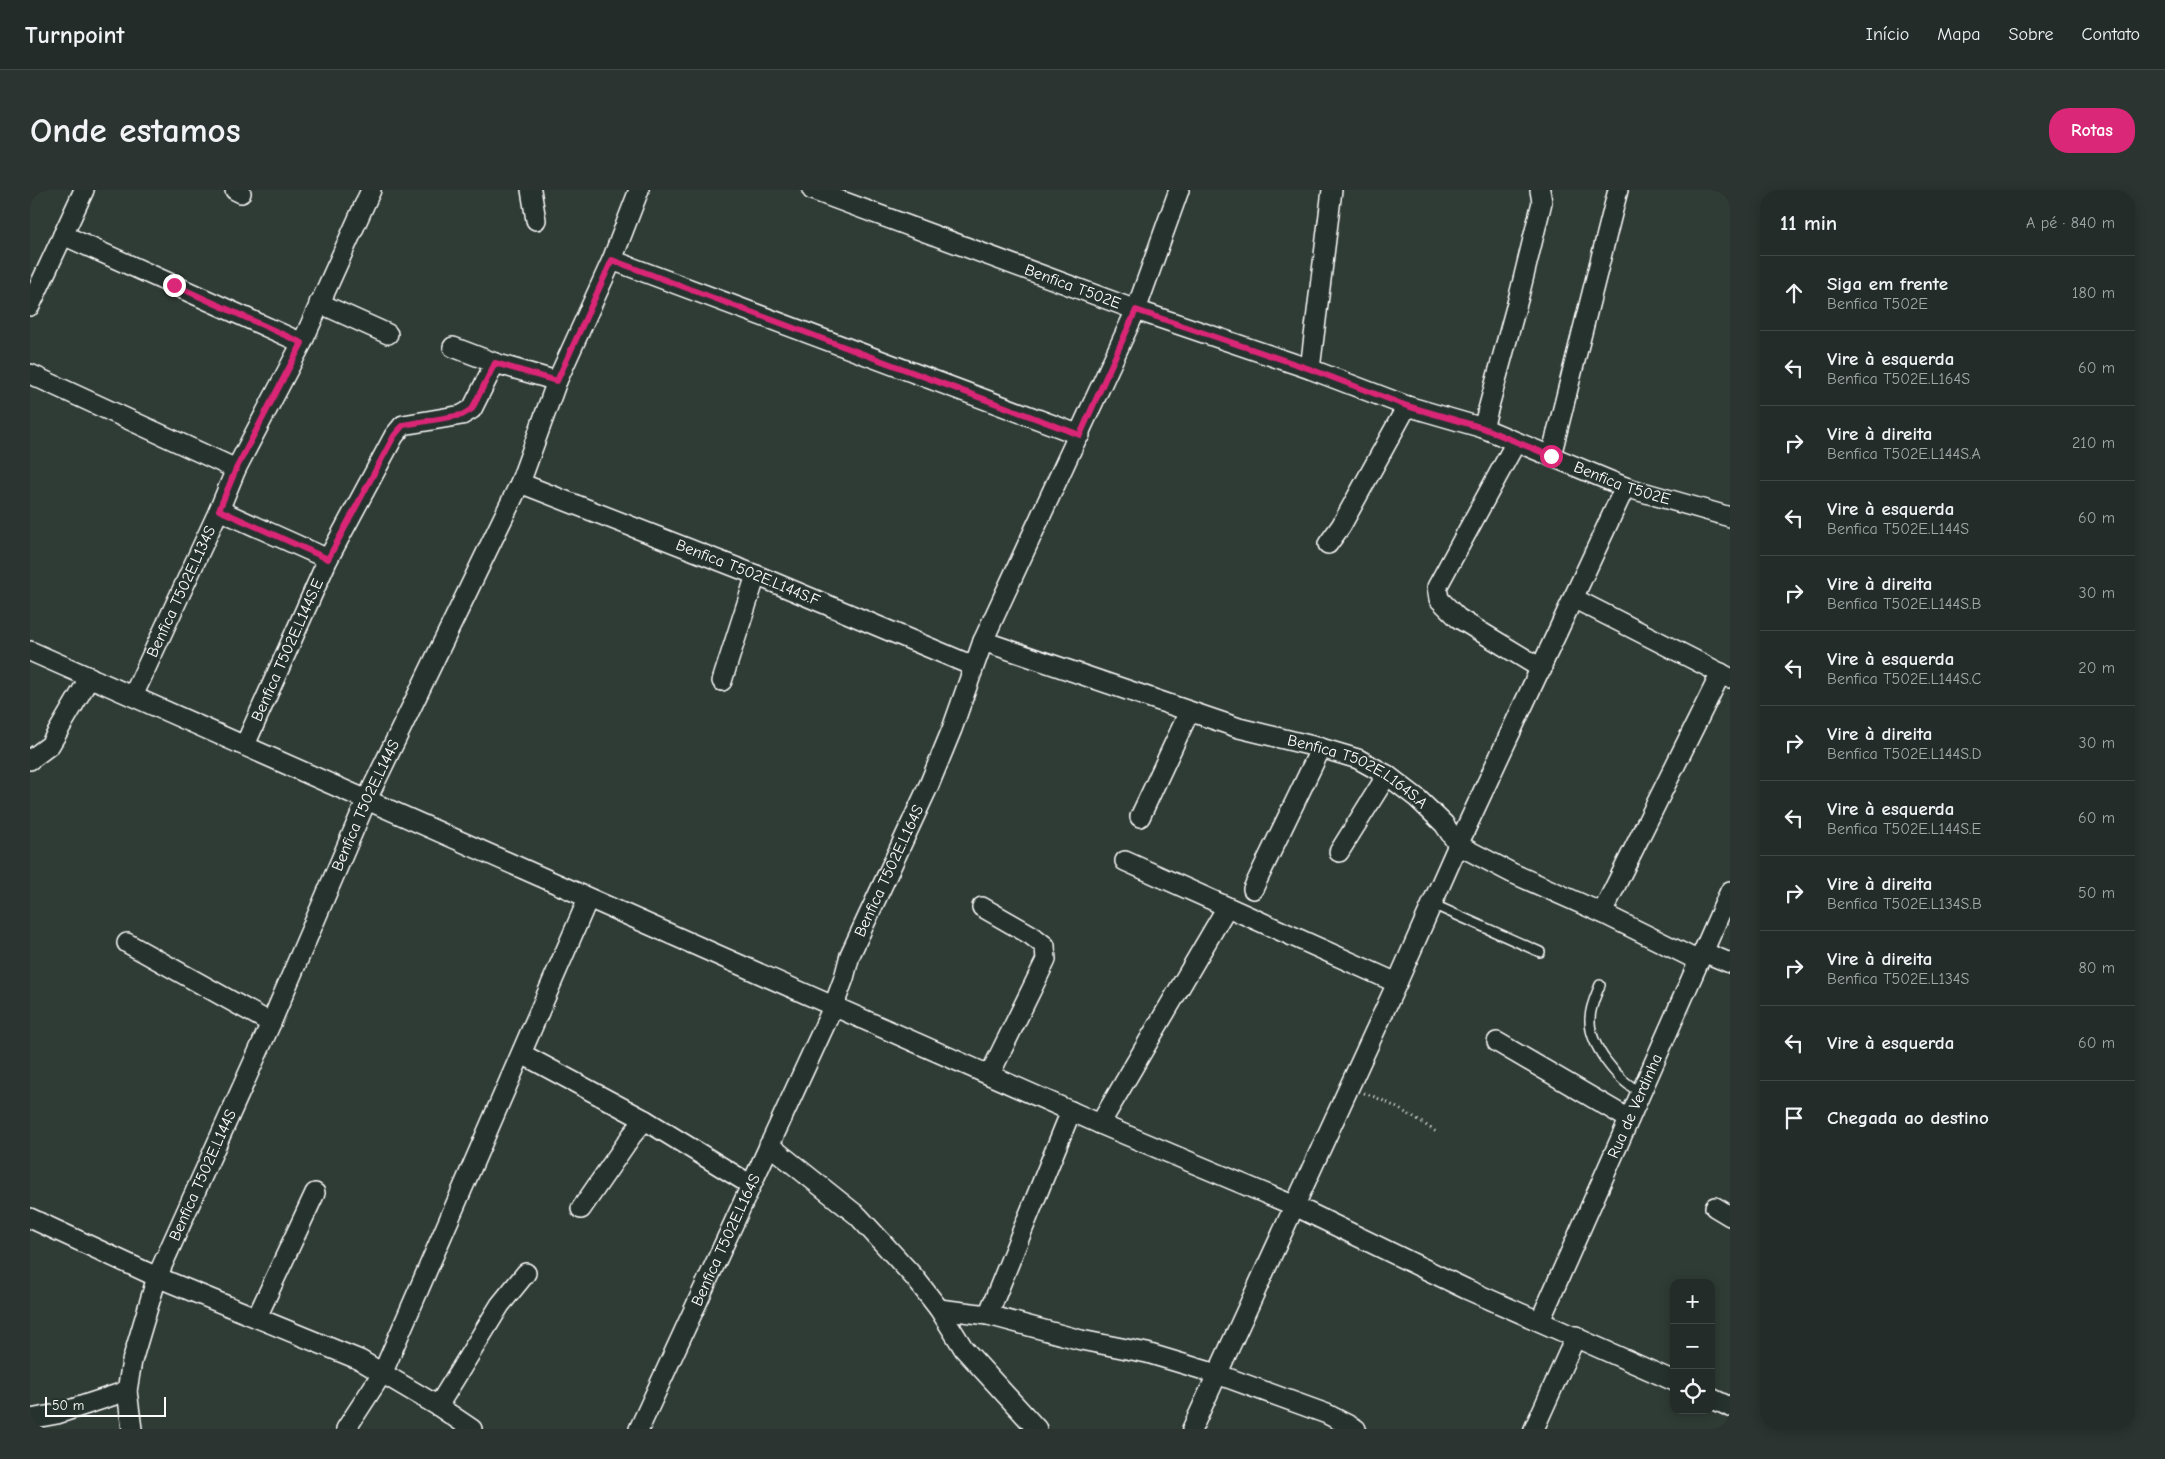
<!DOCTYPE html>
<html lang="pt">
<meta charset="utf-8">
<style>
body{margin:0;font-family:"Comic Neue",sans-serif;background:#2b3430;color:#f1f3f6}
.controls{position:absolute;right:15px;bottom:15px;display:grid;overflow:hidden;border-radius:10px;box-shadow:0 2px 12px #0003}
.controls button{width:45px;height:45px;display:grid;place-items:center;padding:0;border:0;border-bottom:1px solid #404845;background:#232c28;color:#f1f3f6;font:25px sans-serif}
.scale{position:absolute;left:15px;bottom:12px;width:121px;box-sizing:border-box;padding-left:5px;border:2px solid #fff;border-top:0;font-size:14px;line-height:18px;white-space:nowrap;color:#fff;-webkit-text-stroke:4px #26332d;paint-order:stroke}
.stop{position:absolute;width:15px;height:15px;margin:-11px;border:4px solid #db2777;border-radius:50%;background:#fff}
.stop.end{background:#db2777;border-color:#fff;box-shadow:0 1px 5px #0008}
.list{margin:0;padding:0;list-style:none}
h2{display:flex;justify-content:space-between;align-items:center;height:65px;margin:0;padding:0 20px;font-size:21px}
h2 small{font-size:16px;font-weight:400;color:#a3a7a8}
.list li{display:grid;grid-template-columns:32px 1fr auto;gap:15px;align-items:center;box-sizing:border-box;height:75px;padding:0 20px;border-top:1px solid #404845}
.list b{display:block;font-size:19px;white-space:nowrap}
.list p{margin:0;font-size:16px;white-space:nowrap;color:#a3a7a8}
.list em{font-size:16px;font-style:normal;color:#a3a7a8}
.icon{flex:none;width:28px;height:28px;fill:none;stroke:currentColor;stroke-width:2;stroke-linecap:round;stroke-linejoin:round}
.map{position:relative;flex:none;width:1700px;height:1239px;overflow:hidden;border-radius:20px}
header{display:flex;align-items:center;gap:30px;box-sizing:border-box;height:70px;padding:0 25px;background:#232c28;border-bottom:1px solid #404845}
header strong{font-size:24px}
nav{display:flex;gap:28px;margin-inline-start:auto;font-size:18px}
.intro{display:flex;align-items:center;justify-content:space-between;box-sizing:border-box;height:120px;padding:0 30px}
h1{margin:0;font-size:35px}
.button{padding:12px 22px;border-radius:20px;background:#db2777;color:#fff;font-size:18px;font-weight:700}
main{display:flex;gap:30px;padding:0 30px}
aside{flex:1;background:#232c28;border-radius:20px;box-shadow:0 2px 12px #0003}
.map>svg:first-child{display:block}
</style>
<header>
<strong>Turnpoint</strong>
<nav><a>Início</a><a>Mapa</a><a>Sobre</a><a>Contato</a></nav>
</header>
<div class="intro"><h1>Onde estamos</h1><a class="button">Rotas</a></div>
<main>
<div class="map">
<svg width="1700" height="1239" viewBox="0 0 1700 1239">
<rect width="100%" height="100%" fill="#2f3b35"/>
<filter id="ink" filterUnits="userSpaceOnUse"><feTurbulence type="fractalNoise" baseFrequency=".02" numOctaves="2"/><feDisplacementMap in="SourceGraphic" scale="10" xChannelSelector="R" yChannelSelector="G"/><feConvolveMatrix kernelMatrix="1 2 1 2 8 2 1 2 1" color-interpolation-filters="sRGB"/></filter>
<g filter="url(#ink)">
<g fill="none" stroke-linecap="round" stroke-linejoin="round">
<defs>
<path id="service" d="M 1402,714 L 1510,762
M 1570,795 C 1566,805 1560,817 1560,829 C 1559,855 1588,892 1611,902"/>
<g id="minor">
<path d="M 205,0 L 211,3"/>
<path d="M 501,0 L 506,30"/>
<path id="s1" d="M 782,0 L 1106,120 L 1280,179 L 1377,216 L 1453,238 L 1595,297 L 1700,327"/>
<path d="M 33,45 L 272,153"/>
<path d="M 582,70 L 1050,245"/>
<path d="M 289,113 L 358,144"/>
<path d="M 0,116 L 54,0"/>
<path d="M 423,157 L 465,173 L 527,191"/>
<path d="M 1280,179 L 1302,0"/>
<path d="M 0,184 L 206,279"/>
<path d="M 1453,238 L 1489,106 L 1512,12 L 1510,0"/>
<path d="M 1486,252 L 1407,397 L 1409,409 L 1428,428 L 1512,479"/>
<path d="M 1521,266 L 1588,0"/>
<path id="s2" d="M 490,293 L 726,385 L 943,476"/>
<path d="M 189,320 L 298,369"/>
<path d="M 1298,354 L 1311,336 L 1377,216"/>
<path d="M 1543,408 L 1700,488"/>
<path id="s3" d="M 953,451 L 1209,538 L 1291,558 L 1328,569 L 1357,585 L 1387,608 L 1414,634 L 1428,655 L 1482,683 L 1572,723 L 1669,771"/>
<path d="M 0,461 L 1070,934 L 1265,1016 L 1436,1099 L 1644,1191"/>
<path d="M 692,491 L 726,385"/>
<path id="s4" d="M 103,506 L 189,320 L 206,279 L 272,153 L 341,0"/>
<path id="s5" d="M 215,555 L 298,369 L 364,246 L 373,235 L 432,225 L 442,219 L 465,173"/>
<path d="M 0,570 L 20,555 L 60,487"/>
<path d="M 1110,627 L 1159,522"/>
<path d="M 1309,662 L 1357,585"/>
<path d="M 1095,671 L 1367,793"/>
<path d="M 1223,699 L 1291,558"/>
<path d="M 952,717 L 1001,745 L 1015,756 L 1016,770 L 960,884"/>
<path d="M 1572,723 L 1691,483"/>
<path d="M 97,753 L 241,833"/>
<path d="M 1673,762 L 1700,773"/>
<path d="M 1467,852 L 1599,929"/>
<path d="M 492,864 L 615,930 L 602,945 L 551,1019"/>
<path d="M 615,930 L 721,995"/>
<path d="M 1070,934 L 1197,717"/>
<path d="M 739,955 L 828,1026 L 885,1088 L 909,1119 L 934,1159 L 1007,1239"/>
<path d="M 1685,1017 L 1700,1026"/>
<path d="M 0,1028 L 127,1087 L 330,1170 L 408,1216 L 442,1239"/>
<path d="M 909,1119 L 958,1125 L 1051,1150 L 1117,1163 L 1187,1184 L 1297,1224 L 1326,1239"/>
<path d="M 958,1125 L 1041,921"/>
<path d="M 227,1127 L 285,1003"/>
<path id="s6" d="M 1510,1131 L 1700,701"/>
<path d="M 1681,1208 L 1700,1217"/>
<path d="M 408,1216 L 470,1115 L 496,1083"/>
<path d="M 0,1229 L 27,1224 L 97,1201"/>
<path id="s7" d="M 102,1239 L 97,1201 L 102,1171 L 127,1087 L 241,833 L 337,609 L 490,293 L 527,191 L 582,70 L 609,0"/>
<path d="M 316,1239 L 353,1182 L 558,709"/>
<path id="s8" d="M 609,1239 L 804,815 L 814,788 L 820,765 L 899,595 L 922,539 L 953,451 L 1106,120 L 1149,0"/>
<path d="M 1162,1239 L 1367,793 L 1428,655 L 1595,297"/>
<path d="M 1504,1239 L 1546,1146"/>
</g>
</defs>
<use href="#service" stroke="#fff" stroke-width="12"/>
<use href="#minor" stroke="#fff" stroke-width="22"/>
<path stroke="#fff" stroke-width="3" stroke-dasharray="1 4" stroke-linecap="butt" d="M 1334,903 C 1361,912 1384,928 1408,943"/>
<use href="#service" stroke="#26332d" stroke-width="9"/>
<use href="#minor" stroke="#26332d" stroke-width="19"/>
</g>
</g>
<g fill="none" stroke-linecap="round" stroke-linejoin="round" filter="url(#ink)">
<path stroke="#db2777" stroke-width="6" d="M 144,95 L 272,153 L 206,279 L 189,320 L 298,369 L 364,246 L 373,235 L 432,225 L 442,219 L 465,173 L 527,191 L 582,70 L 1050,245 L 1106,120 L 1280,179 L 1377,216 L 1453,238 L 1521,266"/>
</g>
<g text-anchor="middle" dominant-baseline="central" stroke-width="4" stroke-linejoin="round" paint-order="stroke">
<g font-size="16" fill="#fff" stroke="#26332d">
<text stroke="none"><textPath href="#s1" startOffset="278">Benfica T502E</textPath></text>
<text stroke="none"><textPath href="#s1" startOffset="862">Benfica T502E</textPath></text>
<text stroke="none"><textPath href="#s2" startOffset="245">Benfica T502E.L144S.F</textPath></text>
<text stroke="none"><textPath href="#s4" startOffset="115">Benfica T502E.L134S</textPath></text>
<text stroke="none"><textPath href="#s5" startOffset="104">Benfica T502E.L144S.E</textPath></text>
<text stroke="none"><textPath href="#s3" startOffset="398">Benfica T502E.L164S.A</textPath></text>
<text stroke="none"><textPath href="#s7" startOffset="672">Benfica T502E.L144S</textPath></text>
<text stroke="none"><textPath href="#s8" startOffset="612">Benfica T502E.L164S</textPath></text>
<text stroke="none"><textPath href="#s6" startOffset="235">Rua de Verdinha</textPath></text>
<text stroke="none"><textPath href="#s7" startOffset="268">Benfica T502E.L144S</textPath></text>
<text stroke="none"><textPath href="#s8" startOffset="208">Benfica T502E.L164S</textPath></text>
</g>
</g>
</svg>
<div class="controls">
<button>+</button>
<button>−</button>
<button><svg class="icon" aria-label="locate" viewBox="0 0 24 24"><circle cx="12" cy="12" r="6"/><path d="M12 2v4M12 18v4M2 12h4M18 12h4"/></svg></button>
</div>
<div class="scale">50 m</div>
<div class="stop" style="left:1521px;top:266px"></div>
<div class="stop end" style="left:144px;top:95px"></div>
</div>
<aside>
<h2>11 min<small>A pé · 840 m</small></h2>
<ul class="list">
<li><svg class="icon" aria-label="ahead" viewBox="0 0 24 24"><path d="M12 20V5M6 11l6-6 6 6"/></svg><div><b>Siga em frente</b><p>Benfica T502E</p></div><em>180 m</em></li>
<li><svg class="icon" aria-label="left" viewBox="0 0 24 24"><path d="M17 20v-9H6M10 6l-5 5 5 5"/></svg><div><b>Vire à esquerda</b><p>Benfica T502E.L164S</p></div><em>60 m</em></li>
<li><svg class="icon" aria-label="right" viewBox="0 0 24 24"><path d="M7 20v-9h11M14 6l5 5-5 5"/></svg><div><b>Vire à direita</b><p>Benfica T502E.L144S.A</p></div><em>210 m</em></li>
<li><svg class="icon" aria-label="left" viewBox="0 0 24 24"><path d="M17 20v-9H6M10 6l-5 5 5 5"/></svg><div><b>Vire à esquerda</b><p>Benfica T502E.L144S</p></div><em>60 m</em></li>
<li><svg class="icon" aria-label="right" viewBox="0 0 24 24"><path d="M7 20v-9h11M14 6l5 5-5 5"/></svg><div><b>Vire à direita</b><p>Benfica T502E.L144S.B</p></div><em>30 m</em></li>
<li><svg class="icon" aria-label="left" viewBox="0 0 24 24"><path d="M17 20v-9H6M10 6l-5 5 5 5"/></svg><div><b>Vire à esquerda</b><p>Benfica T502E.L144S.C</p></div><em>20 m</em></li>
<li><svg class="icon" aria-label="right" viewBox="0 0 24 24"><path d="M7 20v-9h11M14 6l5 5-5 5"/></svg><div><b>Vire à direita</b><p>Benfica T502E.L144S.D</p></div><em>30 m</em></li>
<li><svg class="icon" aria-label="left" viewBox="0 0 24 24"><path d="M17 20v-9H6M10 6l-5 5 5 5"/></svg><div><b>Vire à esquerda</b><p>Benfica T502E.L144S.E</p></div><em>60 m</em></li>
<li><svg class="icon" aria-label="right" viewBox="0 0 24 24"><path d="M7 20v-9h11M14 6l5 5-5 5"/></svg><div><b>Vire à direita</b><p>Benfica T502E.L134S.B</p></div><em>50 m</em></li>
<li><svg class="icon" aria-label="right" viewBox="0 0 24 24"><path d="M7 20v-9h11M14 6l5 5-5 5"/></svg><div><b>Vire à direita</b><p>Benfica T502E.L134S</p></div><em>80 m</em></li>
<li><svg class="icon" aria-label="left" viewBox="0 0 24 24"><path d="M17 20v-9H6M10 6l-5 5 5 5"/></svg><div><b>Vire à esquerda</b></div><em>60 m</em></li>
<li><svg class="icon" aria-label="arrive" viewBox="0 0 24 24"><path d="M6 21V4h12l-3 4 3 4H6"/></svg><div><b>Chegada ao destino</b></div></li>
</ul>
</aside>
</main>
